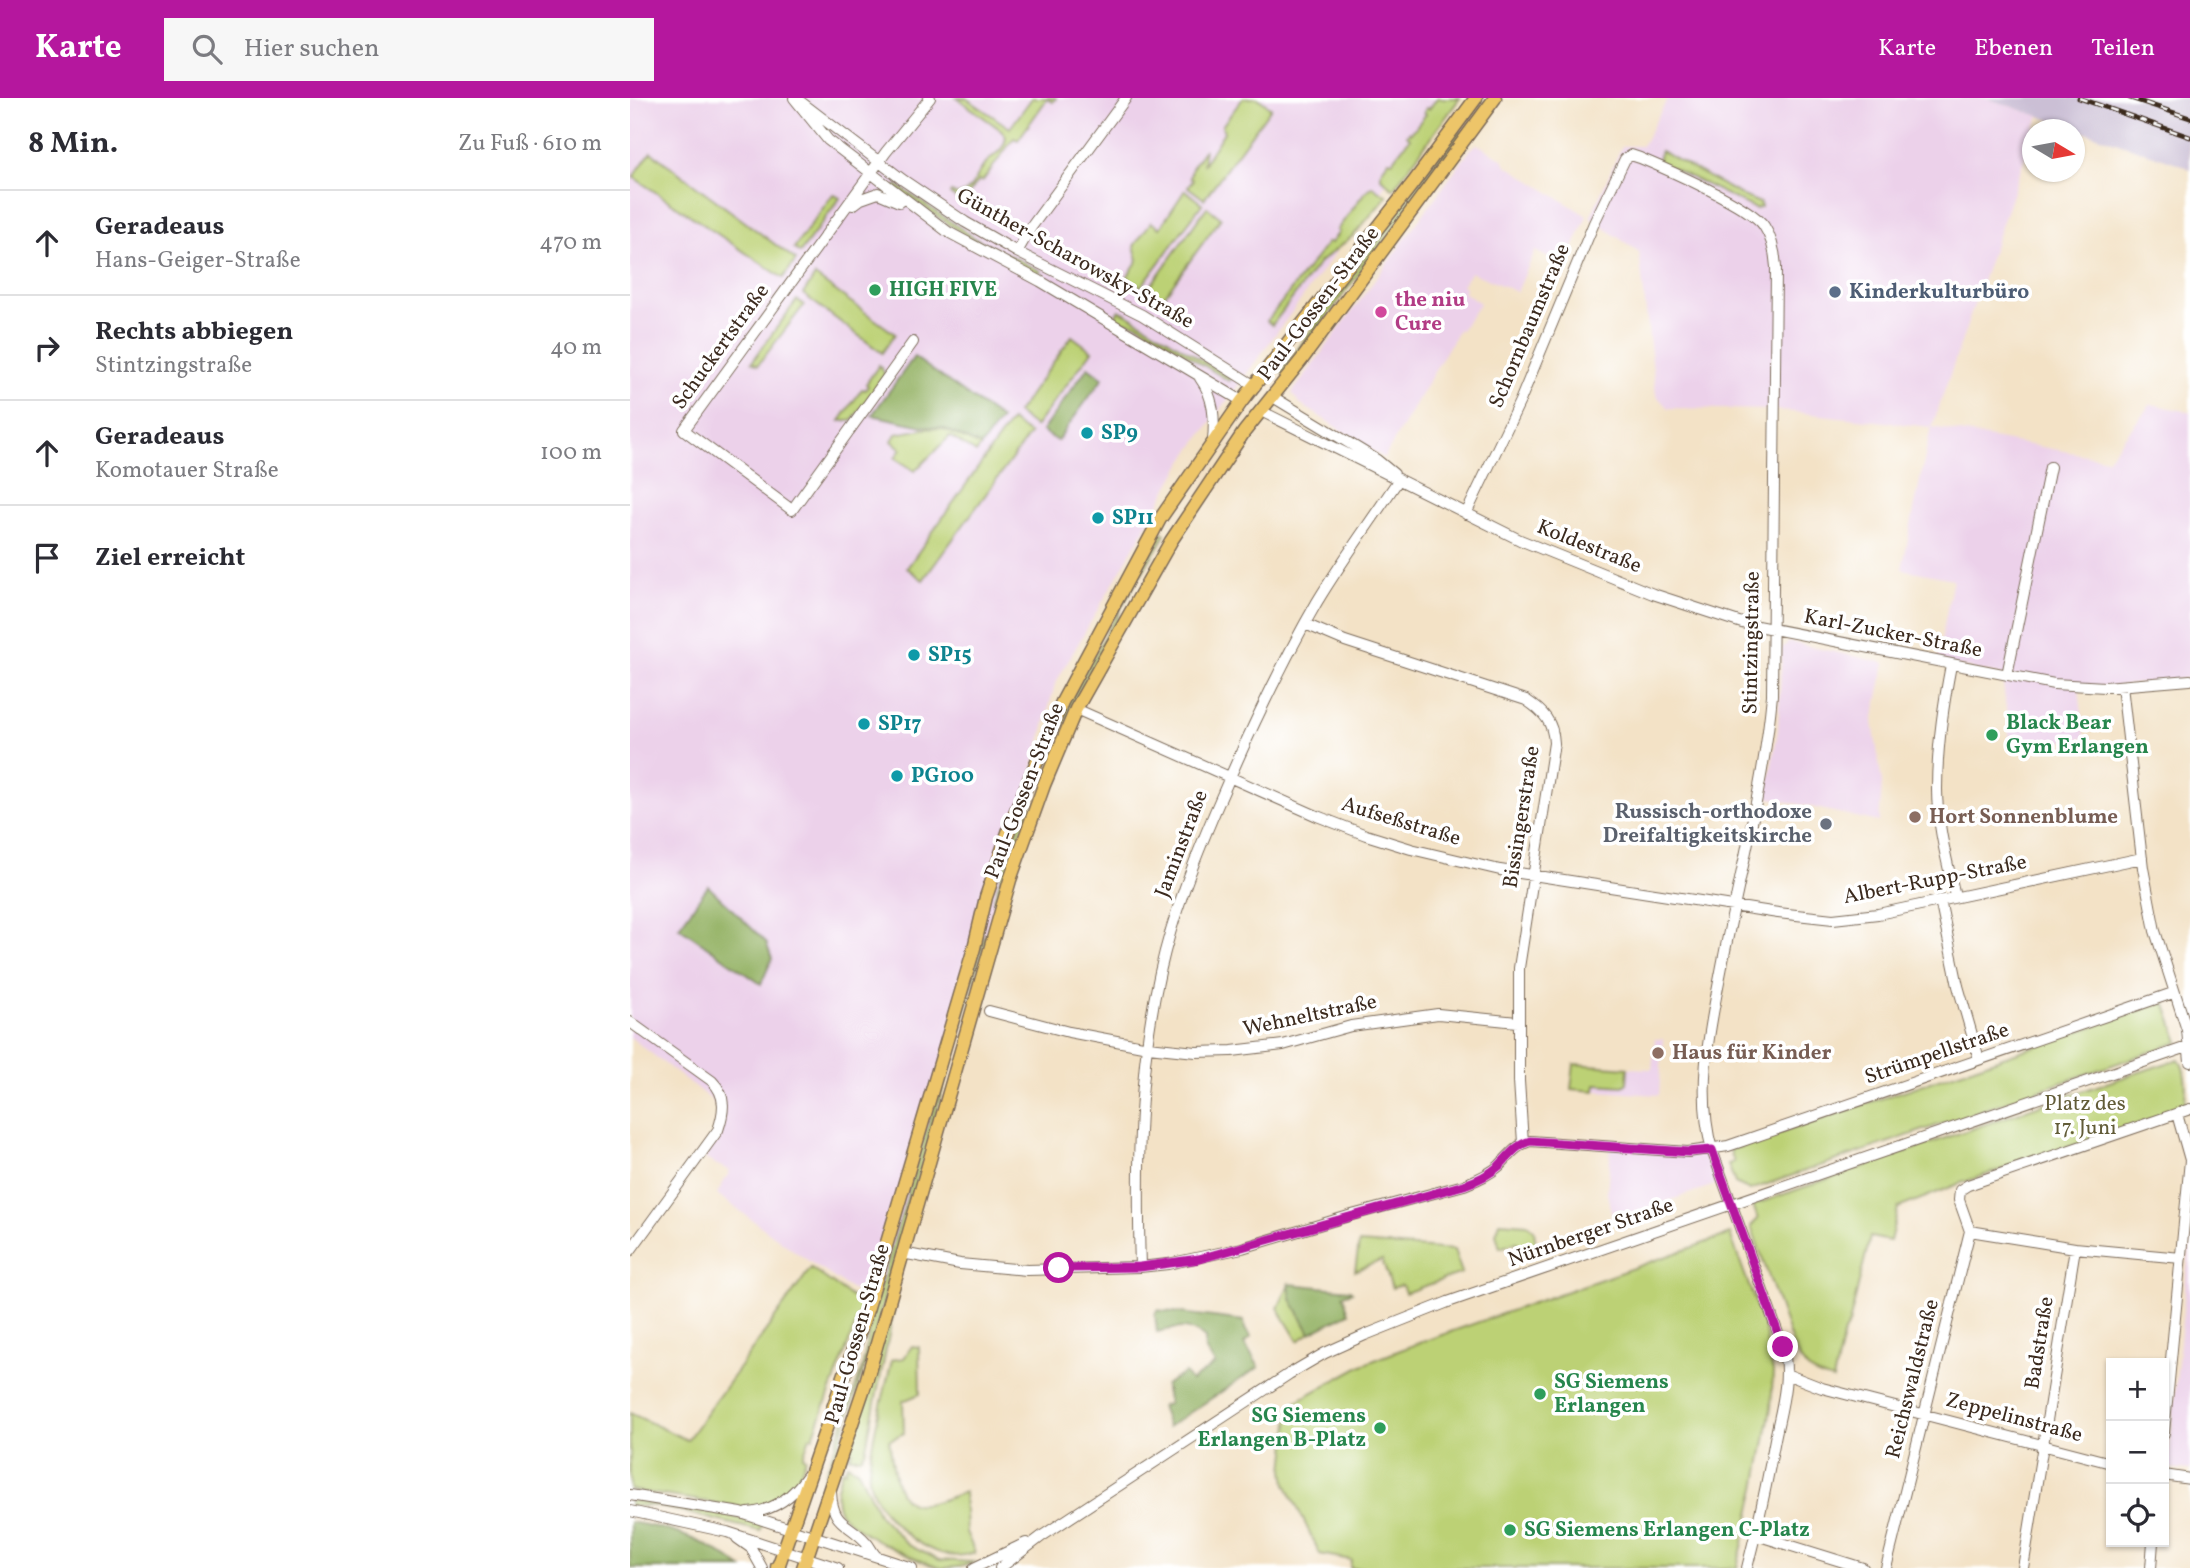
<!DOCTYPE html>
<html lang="de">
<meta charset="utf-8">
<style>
body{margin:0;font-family:Vollkorn,serif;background:#f7f7f7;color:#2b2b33}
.controls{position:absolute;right:21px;bottom:21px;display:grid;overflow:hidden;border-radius:0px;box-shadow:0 2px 5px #0004}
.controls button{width:63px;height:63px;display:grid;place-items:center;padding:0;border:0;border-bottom:2px solid #e1e1e2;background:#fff;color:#2b2b33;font:35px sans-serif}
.compass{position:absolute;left:1392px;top:21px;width:63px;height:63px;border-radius:50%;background:#fff;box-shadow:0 2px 5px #0004;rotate:100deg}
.stop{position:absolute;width:21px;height:21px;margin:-16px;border:5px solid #b5179e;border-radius:50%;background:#fff}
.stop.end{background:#b5179e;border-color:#fff;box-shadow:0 2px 7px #0008}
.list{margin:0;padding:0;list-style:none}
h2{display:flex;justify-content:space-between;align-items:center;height:91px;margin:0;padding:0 28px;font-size:30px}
h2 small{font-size:23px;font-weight:400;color:#7c7c81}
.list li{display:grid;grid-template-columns:46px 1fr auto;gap:21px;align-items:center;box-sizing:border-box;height:105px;padding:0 28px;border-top:2px solid #e1e1e2}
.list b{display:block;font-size:26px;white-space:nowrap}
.list p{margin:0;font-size:23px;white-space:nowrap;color:#7c7c81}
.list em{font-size:23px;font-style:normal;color:#7c7c81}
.icon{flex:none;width:38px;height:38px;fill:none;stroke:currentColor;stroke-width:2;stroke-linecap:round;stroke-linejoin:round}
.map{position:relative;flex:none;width:1560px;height:1470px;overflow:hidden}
header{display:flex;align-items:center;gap:42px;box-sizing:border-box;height:98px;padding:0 35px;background:#b5179e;color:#fff}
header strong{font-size:33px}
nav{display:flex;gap:38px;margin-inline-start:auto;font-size:24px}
.search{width:490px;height:63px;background:#f7f7f7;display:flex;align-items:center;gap:18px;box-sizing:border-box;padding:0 24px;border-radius:0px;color:#7c7c81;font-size:26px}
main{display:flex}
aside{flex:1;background:#fff}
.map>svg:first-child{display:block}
</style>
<header>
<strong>Karte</strong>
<div class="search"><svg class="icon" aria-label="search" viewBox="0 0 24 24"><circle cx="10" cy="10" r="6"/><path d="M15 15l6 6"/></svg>Hier suchen</div>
<nav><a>Karte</a><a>Ebenen</a><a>Teilen</a></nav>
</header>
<main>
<aside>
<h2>8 Min.<small>Zu Fuß · 610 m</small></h2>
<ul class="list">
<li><svg class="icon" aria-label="ahead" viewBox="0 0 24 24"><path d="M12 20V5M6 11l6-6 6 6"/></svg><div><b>Geradeaus</b><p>Hans-Geiger-Straße</p></div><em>470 m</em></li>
<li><svg class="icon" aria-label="right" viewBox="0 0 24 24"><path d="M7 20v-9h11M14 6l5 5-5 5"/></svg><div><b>Rechts abbiegen</b><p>Stintzingstraße</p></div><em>40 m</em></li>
<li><svg class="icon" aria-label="ahead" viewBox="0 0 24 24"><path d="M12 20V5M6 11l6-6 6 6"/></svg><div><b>Geradeaus</b><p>Komotauer Straße</p></div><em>100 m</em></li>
<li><svg class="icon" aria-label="arrive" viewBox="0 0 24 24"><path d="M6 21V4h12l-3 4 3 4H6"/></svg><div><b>Ziel erreicht</b></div></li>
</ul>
</aside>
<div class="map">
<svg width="1560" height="1470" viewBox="0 0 1560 1470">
<rect width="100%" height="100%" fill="#fff"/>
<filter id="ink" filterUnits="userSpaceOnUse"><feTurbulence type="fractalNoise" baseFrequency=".0143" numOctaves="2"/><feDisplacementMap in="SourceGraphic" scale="14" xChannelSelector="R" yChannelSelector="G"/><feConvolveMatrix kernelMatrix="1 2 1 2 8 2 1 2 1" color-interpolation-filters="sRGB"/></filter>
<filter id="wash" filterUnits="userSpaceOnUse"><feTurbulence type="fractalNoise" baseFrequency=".00686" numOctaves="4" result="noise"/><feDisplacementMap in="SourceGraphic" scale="28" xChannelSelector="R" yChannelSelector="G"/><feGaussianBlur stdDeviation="1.57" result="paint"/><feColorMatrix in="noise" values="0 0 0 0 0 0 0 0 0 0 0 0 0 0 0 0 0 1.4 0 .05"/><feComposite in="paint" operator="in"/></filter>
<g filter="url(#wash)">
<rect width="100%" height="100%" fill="#f3e2c6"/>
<path fill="#ecd1ea" d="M 0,0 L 819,0 L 557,357 L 425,586 L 396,697 L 358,827 L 333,903 L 248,1200 L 222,1192 L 167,1155 L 87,1096 L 100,1073 L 75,1061 L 92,1018 L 83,1003 L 0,939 Z
M 1038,0 L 1356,0 L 1409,18 L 1302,329 L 1477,361 L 1521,306 L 1560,314 L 1560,580 L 1449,592 L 1455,640 L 1381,651 L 1372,577 L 1307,564 L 1323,481 L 1272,471 L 1301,329 L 1145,312 L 1038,310 L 1026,297 L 1009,154 L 960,120 L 992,48 L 1012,48 Z
M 847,46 L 873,61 L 876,67 L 957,118 L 935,168 L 905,153 L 887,194 L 841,174 L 832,187 L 836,190 L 833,194 L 850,205 L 831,232 L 829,231 L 754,360 L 669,305 L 662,295 L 841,51 Z
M 1159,544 L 1255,565 L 1243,624 L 1252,685 L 1249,724 L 1136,699 L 1148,632 L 1152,550 Z
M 1025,941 L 1033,941 L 1029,997 L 965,993 L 965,986 L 993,988 L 997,986 L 998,970 L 1022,971 Z
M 981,1048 L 1082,1052 L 1093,1084 L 983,1122 L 977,1095 Z
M 1560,1140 L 1560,1372 L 1538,1370 Z"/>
<path fill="#cbbfd5" d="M 1356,0 L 1558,0 L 1560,71 L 1550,66 Z"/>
<path fill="#bcd175" stroke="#7c7e4a" stroke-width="2" d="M 327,0 L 336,0 L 380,30 L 402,0 L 426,0 L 423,4 L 417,1 L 388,42 L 384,40 L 352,84 L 349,82 L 332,105 L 320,96 L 321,94 C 325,96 327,97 332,96 C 343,92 348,73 356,65 C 364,56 374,53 376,39 L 371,32 Z
M 613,0 L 628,0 L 641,10 L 574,101 L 558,89 L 563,82 L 560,80 L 562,70 L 575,51 L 573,67 L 594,34 L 592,28 Z
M 807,0 L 830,0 L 763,91 L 751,80 L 751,73 L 759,62 L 762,63 L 780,40 L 777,37 L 779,34 L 781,35 L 796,16 L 794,14 L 796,10 L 799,11 Z
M 827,32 L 833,36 L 654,276 L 651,274 Z
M 1031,53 L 1111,97 L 1130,105 L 1131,109 L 1126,111 L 1027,63 Z
M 21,54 L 166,162 L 153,180 L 3,79 Z
M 267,87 L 345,140 L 411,173 L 406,176 L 334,137 L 265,90 Z
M 742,88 L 757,98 L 724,137 L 690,164 L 642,227 L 637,223 L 698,144 L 701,145 L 709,134 L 707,132 L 735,94 Z
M 555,92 L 572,106 L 511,189 L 497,179 L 508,162 L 504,148 L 521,124 L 530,130 Z
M 203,96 L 210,100 L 170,155 L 164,150 Z
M 577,109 L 591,120 L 530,204 L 516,194 Z
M 185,178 L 265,236 L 252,255 L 173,196 Z
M 167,202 L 174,207 L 128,267 L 122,264 Z
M 489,212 L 499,217 L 601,280 L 599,283 L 596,281 L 507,226 L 483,221 Z
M 442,238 L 462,253 L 405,329 L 387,315 Z
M 249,267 L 255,276 L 222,323 L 210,323 L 232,291 L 235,292 L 238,288 L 236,286 Z
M 381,323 L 400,336 L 293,482 L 277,470 Z
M 311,330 L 351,348 L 346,355 L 320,338 L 285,373 L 265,360 L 271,351 L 262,343 L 266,336 L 293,331 Z
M 531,434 L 535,436 L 533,440 L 491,510 L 486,526 L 448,595 L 403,700 L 367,804 L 363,803 L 382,744 L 425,633 L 439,604 Z
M 354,837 L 356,838 L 355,843 L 262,1169 L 241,1250 L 188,1410 L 184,1409 L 232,1270 L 245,1207 Z
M 1535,904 L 1549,944 L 1120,1092 L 1105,1085 L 1098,1066 L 1104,1064 L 1100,1052 Z
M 1549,961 C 1558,975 1556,996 1554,1011 L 1331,1085 L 1268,1110 L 1260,1143 L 1240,1139 L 1219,1226 L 1214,1234 L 1203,1282 C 1179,1276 1175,1271 1164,1250 L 1121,1128 L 1128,1121 L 1123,1107 L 1416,1005 Z
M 944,966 L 998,970 L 997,985 L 993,988 L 966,986 L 965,993 L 941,991 Z
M 870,1124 L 897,1126 L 904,1132 L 906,1149 L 891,1154 L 887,1144 L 870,1150 L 866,1136 Z
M 1100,1136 L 1134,1229 L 1143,1274 L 1141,1310 L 1126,1390 L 1107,1470 L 720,1470 L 721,1462 L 690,1456 L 656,1386 L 654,1372 L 661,1306 L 732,1267 L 786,1246 Z
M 729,1145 L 824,1152 L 832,1175 L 775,1195 L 772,1187 L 762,1190 L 752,1162 L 725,1173 Z
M 181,1170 L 223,1200 L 229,1197 L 234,1201 C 219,1248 200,1293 183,1339 L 180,1339 L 173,1358 L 176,1360 L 168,1381 L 153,1400 L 124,1411 L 0,1392 L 0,1315 L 57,1342 Z
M 659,1186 L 661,1201 L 680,1235 L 668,1243 L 648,1210 Z
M 264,1204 L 265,1207 L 235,1354 L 231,1359 L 219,1359 L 222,1353 L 219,1352 Z
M 282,1248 L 289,1249 L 290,1296 L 273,1303 L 274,1335 L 259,1342 C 268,1403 268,1421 334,1394 L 336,1434 L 345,1455 C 336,1457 327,1459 318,1457 C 285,1451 236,1408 239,1372 C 242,1335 254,1298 262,1262 L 274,1260 Z
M 217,1366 L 228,1372 L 249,1417 L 278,1447 L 309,1462 L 344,1464 C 334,1469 323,1470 312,1470 C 289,1465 216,1431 208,1410 C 204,1397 208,1385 212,1372 L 215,1373 Z
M 0,1402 L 87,1415 L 132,1426 L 130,1433 L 50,1413 L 25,1408 L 0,1408 Z"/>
<path fill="#95b366" stroke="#686e42" stroke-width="2" d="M 284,259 L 371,321 L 351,348 L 313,330 L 297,329 L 242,317 Z
M 458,269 L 473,280 L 427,343 L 412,333 Z
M 78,788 L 136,844 L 142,861 L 131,886 L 49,829 Z
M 659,1186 L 720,1192 L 722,1194 L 713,1197 L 719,1215 L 680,1235 L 661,1201 Z
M 527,1212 L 614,1223 L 615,1231 L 621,1239 L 614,1245 L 629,1269 L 538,1329 L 531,1308 L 539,1306 L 535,1287 L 555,1275 L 561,1283 L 585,1266 L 575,1251 L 575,1240 C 556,1226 550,1229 527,1234 L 525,1217 Z
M 0,1424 C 43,1431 77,1443 112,1470 L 0,1470 Z"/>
</g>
<g filter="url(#ink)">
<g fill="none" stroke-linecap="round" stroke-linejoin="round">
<defs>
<path id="minor" d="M 164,0 L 198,42 L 318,134 L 410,183 L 612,303
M 167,1 L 273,82 L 335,124 L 387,154 L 512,217 L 625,288
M 223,107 L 231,101 L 248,95 L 269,104
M 387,154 L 402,128 L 496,0
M 283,244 L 162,412 L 54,332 L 256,54 L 300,0
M 570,280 C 584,299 585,320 583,343
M 643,299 L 747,362 L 764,376
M 631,313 L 890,442 L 1023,496 L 1112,525 L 1424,586 L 1475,589 L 1560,582
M 836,416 L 890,303 L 964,125 L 995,61 L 1001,57 L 1010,60 C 1036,71 1121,108 1134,128 C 1142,140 1145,155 1146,169 L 1142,597 C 1134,686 1110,775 1093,863 C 1081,926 1065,989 1082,1052 L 1153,1249 C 1161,1279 1151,1311 1145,1341 C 1137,1385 1128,1427 1117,1470
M 675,526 L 715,543 L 896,602 C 914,614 923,624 924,645 L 889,870 L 889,983 L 893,1045
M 1321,567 C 1313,608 1307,649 1307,691 C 1307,726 1317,763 1325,798
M 1377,577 L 1420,369
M 1492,588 L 1513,770 L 1525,833 L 1557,932 L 1560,964
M 446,611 L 687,718 L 736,737 L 781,751 L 870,772 L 1148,815 L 1203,821 L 1248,816 L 1512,760
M 1310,802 L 1328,888 L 1349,961
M 359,913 L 439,934 L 518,949 L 566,954 L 602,953 L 653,947 L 721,928 L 808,916 L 887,924
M 0,924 L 82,983 C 97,998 94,1014 88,1032 L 0,1153
M 1340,1133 L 1445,1150 L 1551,1160
M 272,1155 L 330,1166 L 397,1172 L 510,1169 L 538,1166 L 612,1150 L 722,1117 L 834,1087 C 846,1082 859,1077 869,1068 C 879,1058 886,1047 900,1043 L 1058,1054 L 1098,1048 L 1543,895
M 510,1169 C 507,1070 508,970 530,874 C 543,816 564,763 587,709 C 617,639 649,570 687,504 C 712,462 742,422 769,381
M 1156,1276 L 1192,1290 L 1481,1365
M 1534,1335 L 1560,1062 L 1547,1016
M 1534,1377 L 1560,1381
M 201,1394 C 203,1429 217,1423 236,1444 C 240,1448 242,1454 246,1458
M 0,1397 L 111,1415 L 282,1470
M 0,1413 L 97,1434 L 208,1470
M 118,1415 C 144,1413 163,1398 177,1378
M 1126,1437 L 1233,1470
M 107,1440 L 121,1450 L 132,1470
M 344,1470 L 396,1445
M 370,1470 L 412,1438 L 659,1276 L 695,1255 L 735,1237 L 818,1204 L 1560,948
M 1256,1470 L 1340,1133 L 1329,1102 L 1330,1092 L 1338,1087 L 1560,1011
M 1393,1470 L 1445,1150
M 1521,1470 L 1523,1444"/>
<path id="major" d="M 148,1469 L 238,1209 L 344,850 L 356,799 L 383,720 L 432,604 L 530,421 L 612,303 L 783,85 L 846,0
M 173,1470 L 236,1284 L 380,782 L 414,687 L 446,611 L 541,443 L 614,334 L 673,260 L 865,0"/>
<path id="highway" d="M 148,1470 L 148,1469"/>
</defs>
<use href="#minor" stroke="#7b6a59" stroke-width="12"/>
<use href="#major" stroke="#7b6a59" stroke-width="15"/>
<use href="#highway" stroke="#7b6a59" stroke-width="17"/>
<use href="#minor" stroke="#fff" stroke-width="10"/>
<use href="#major" stroke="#edc569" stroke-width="12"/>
<use href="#highway" stroke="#edc569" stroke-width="14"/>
<defs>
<path id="rail" d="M 1449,0 L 1560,39
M 1500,0 L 1560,20"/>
</defs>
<use href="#rail" stroke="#3b2a1e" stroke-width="5"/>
<use href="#rail" stroke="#fff" stroke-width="2.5" stroke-dasharray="8" stroke-linecap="butt"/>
</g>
</g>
<g fill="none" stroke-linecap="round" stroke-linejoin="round" filter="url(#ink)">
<path stroke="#b5179e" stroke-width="9" d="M 429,1170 L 510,1169 L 569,1161 L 834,1087 C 846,1083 859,1077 869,1068 C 879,1058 886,1047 900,1043 L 1058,1054 L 1082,1052 L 1153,1249"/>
</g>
<g fill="#2e9e5b" stroke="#fff" stroke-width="2.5">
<circle cx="245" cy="192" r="7"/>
<circle cx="1362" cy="637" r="7"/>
<circle cx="910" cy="1296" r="7"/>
<circle cx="750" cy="1330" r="7"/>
<circle cx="880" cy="1432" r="7"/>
</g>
<circle fill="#5c6f8a" stroke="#fff" stroke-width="2.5" cx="1205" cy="194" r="7"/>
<circle fill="#d1479c" stroke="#fff" stroke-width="2.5" cx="751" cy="214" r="7"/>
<g fill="#0f9aa8" stroke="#fff" stroke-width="2.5">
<circle cx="457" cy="335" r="7"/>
<circle cx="468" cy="420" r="7"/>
<circle cx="284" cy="557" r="7"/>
<circle cx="234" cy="626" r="7"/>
<circle cx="267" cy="678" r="7"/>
</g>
<g fill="#8d6e63" stroke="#fff" stroke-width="2.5">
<circle cx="1285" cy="719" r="7"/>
<circle cx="1028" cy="955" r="7"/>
</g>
<circle fill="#6b7280" stroke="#fff" stroke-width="2.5" cx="1196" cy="726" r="7"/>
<g text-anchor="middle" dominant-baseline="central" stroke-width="7" stroke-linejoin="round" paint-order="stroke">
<g font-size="21" fill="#3b2a1e" stroke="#fff">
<text transform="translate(445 161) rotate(29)">Günther-Scharowsky-Straße</text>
<text transform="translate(689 206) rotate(-53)">Paul-Gossen-Straße</text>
<text transform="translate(900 228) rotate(-67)">Schornbaumstraße</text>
<text transform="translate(91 249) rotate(-54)">Schuckertstraße</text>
<text transform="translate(959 449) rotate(22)">Koldestraße</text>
<text transform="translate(1263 536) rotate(11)">Karl-Zucker-Straße</text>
<text transform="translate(1122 545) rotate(-89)">Stintzingstraße</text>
<text transform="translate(395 693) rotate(-69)">Paul-Gossen-Straße</text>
<text transform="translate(892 719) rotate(-81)">Bissingerstraße</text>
<text transform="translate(771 724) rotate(17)">Aufseßstraße</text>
<text transform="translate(552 746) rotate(-69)">Jaminstraße</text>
<text transform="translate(1305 782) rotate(-11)">Albert-Rupp-Straße</text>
<text transform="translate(680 918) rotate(-12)">Wehneltstraße</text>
<text transform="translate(1307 956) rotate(-19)">Strümpellstraße</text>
<text transform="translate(961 1135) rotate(-19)">Nürnberger Straße</text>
<text transform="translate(228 1236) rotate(-74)">Paul-Gossen-Straße</text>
<text transform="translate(1410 1245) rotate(-81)">Badstraße</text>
<text transform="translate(1283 1281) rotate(-76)">Reichswaldstraße</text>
<text transform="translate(1384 1320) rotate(15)">Zeppelinstraße</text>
</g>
<g font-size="21" font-weight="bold" fill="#27864d" stroke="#fff" text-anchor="start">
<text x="259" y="192">HIGH FIVE</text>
<text x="1376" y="625">Black Bear<tspan x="1376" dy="24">Gym Erlangen</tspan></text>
<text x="924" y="1284">SG Siemens<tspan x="924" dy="24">Erlangen</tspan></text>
<text x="736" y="1318" text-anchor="end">SG Siemens<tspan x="736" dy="24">Erlangen B-Platz</tspan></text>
<text x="894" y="1432">SG Siemens Erlangen C-Platz</text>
</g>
<g font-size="21" font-weight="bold" fill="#4e5e75" stroke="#fff" text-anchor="start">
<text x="1219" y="194">Kinderkulturbüro</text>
</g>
<g font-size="21" font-weight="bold" fill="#b23c85" stroke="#fff" text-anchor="start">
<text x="765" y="202">the niu<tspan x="765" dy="24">Cure</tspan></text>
</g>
<g font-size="21" font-weight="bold" fill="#0d838f" stroke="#fff" text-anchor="start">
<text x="471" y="335">SP9</text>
<text x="482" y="420">SP11</text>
<text x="298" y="557">SP15</text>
<text x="248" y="626">SP17</text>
<text x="281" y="678">PG100</text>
</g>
<g font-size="21" font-weight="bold" fill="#5b616d" stroke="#fff" text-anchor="end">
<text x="1182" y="714">Russisch-orthodoxe<tspan x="1182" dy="24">Dreifaltigkeitskirche</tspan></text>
</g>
<g font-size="21" font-weight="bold" fill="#785e54" stroke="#fff" text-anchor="start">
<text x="1299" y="719">Hort Sonnenblume</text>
<text x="1042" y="955">Haus für Kinder</text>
</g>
<g font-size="21" fill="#625c38" stroke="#fff">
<text x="1455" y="1006">Platz des<tspan x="1455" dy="24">17. Juni</tspan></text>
</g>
</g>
</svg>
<div class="controls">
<button>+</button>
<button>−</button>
<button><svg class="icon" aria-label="locate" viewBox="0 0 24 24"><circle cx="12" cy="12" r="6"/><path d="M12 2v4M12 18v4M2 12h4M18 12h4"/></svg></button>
</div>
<svg class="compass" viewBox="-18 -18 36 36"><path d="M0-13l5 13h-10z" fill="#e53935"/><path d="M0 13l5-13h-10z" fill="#7c7c81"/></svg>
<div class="stop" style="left:429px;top:1170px"></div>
<div class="stop end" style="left:1153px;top:1249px"></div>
</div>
</main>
